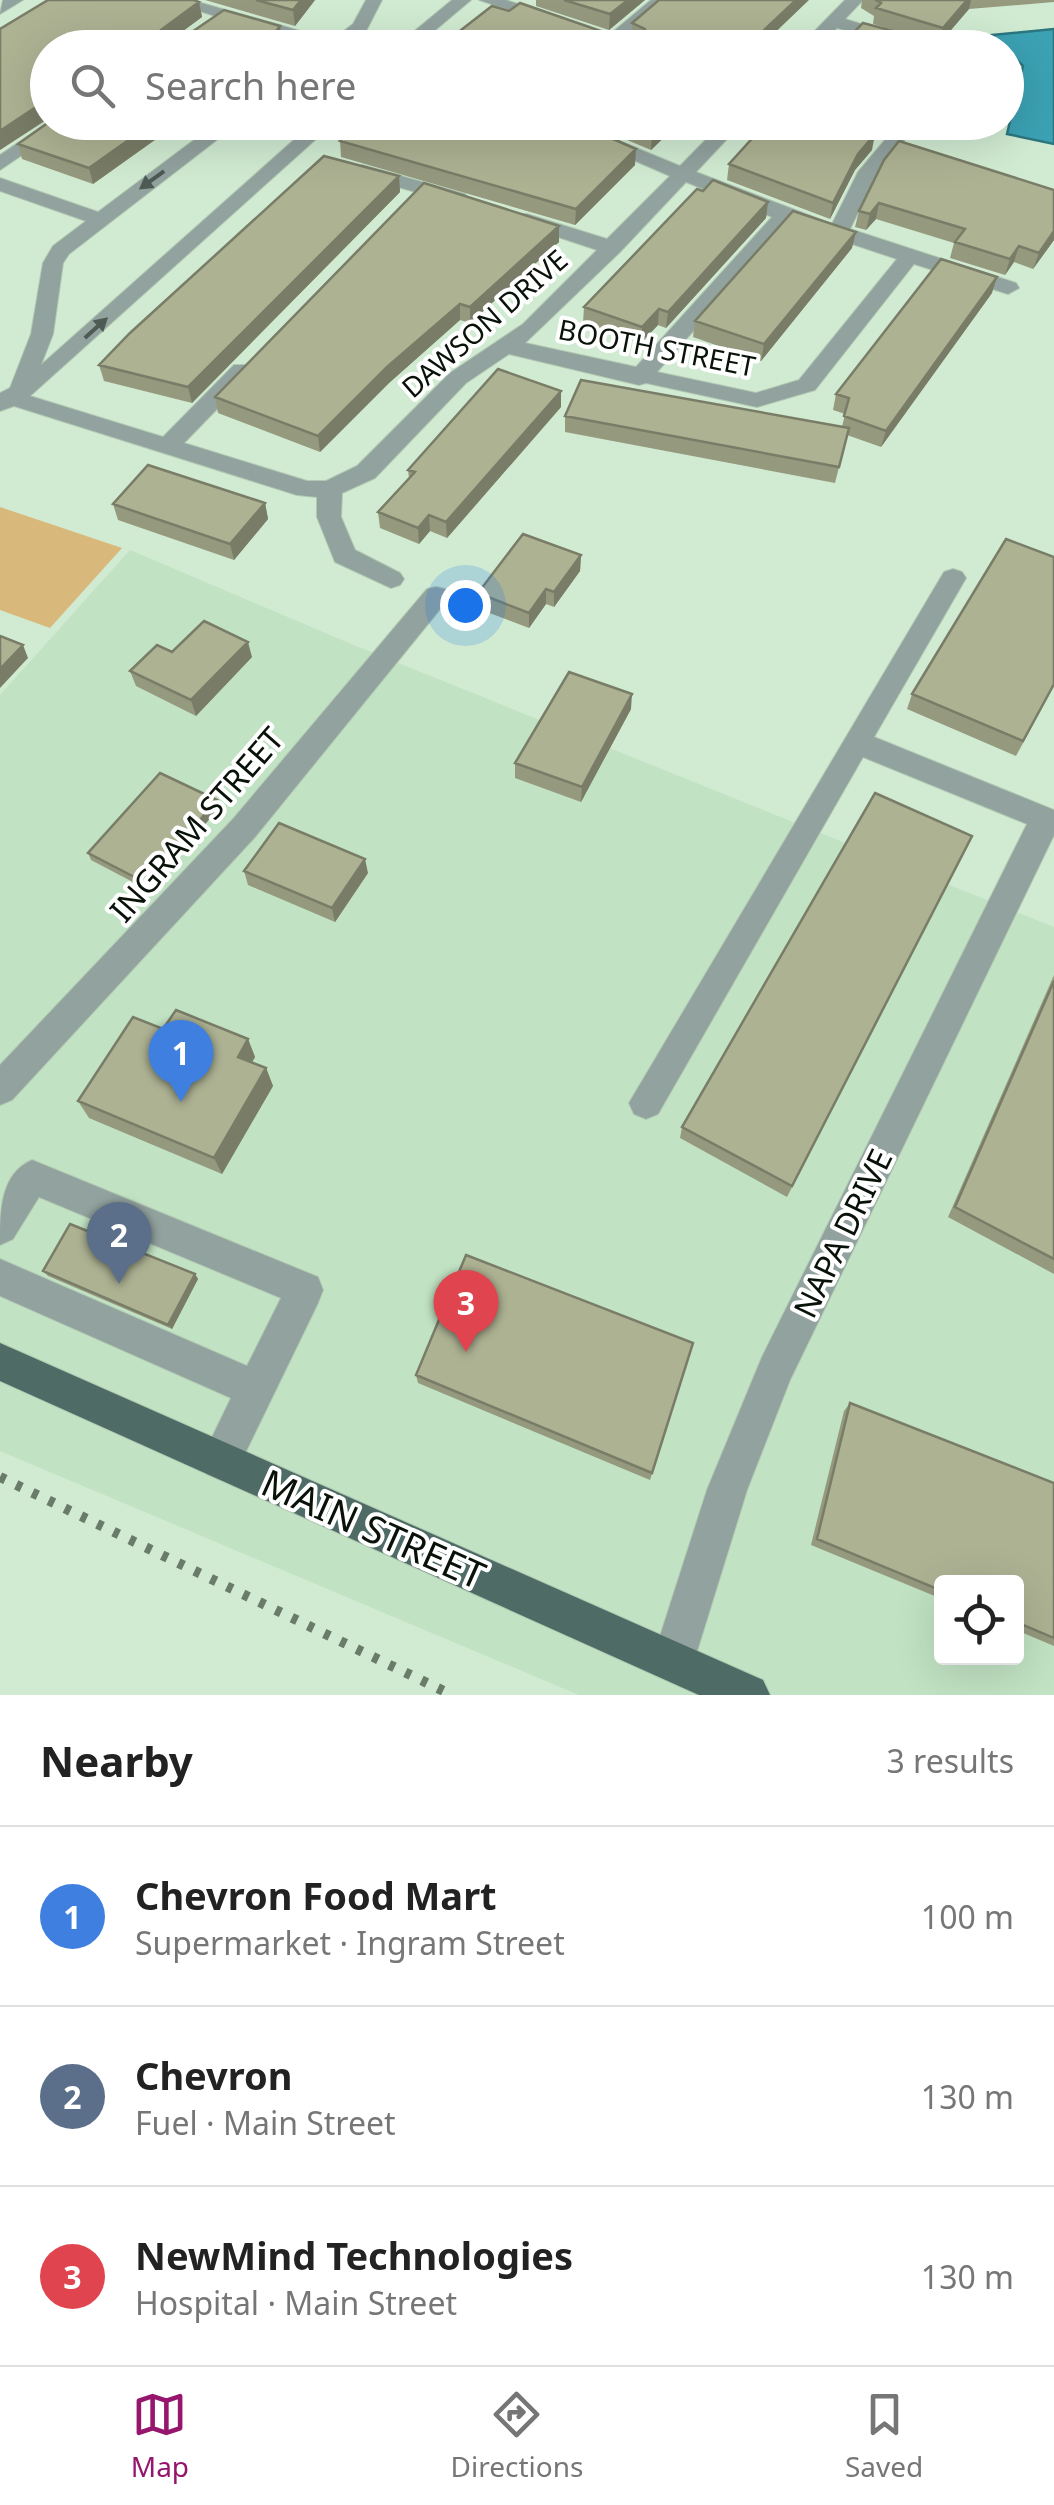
<!DOCTYPE html>
<meta charset="utf-8">
<style>
body{margin:0;font-family:"Noto Sans",sans-serif;background:#f6f6f6;color:#222}
.controls{position:absolute;right:30px;bottom:30px;display:grid;overflow:hidden;border-radius:10px;box-shadow:0 10px 40px #0002}
.controls button{width:90px;height:90px;display:grid;place-items:center;padding:0;border:0;border-bottom:2px solid #e0e0e0;background:#fff;color:#222;font:50px sans-serif}
.you{position:absolute;left:465px;top:605px;width:35px;height:35px;margin:-25px;border:8px solid #fff;border-radius:50%;background:#1a73e8;box-shadow:0 0 0 15px #1a73e833}
.badge{display:grid;place-items:center;width:65px;height:65px;border-radius:50%;background:#96166e;color:#fff;font-size:32px;font-weight:700}
.pin{position:absolute;translate:-50% -82px;filter:drop-shadow(0 2px 5px #0008)}
.pin::after{content:'';position:absolute;top:52px;width:35px;height:30px;background:inherit;clip-path:polygon(0 0,100% 0,50% 100%)}
.list{margin:0;padding:0;list-style:none}
h2{display:flex;justify-content:space-between;align-items:center;height:130px;margin:0;padding:0 40px;font-size:42px}
h2 small{font-size:32px;font-weight:400;color:#767676}
.list li{display:grid;grid-template-columns:65px 1fr auto;gap:30px;align-items:center;box-sizing:border-box;height:180px;padding:0 40px;border-top:2px solid #e0e0e0}
.list b{display:block;font-size:38px;white-space:nowrap}
.list p{margin:0;font-size:32px;white-space:nowrap;color:#767676}
.list em{font-size:32px;font-style:normal;color:#767676}
.icon{flex:none;width:55px;height:55px;fill:none;stroke:currentColor;stroke-width:2;stroke-linecap:round;stroke-linejoin:round}
.map{position:relative;flex:none;width:1054px;height:1695px;overflow:hidden}
.search{position:absolute;background:#fff;box-shadow:0 10px 40px #0002;left:30px;right:30px;top:30px;height:110px;display:flex;align-items:center;gap:25px;box-sizing:border-box;padding:0 35px;border-radius:55px;color:#767676;font-size:38px}
.sheet{height:670px;background:#fff}
nav{display:flex;justify-content:space-around;align-items:center;box-sizing:border-box;height:140px;border-top:2px solid #e0e0e0;background:#fff;font-size:28px;color:#767676}
nav a{display:grid;justify-items:center;gap:5px}
nav .on{color:#96166e}
.map>svg:first-child{display:block}
</style>
<div class="map">
<svg width="1054" height="1695" viewBox="0 0 1054 1695">
<rect width="100%" height="100%" fill="#d1ebd2"/>
<path fill="#c1e2c3" fill-rule="evenodd" d="M 130,550 L 356,646 L 1054,927 L 1054,1695 L 579,1695 L 0,1451 L 0,695 ZM 942,1582 L 1016,1582 L 1016,1658 L 942,1658 Z"/>
<path fill="#d9b87b" d="M 0,507 L 122,548 L 50,628 L 0,610 Z"/>
<path fill="#3ba1b3" stroke="#2c7680" stroke-width="2.5" d="M 1054,29 L 1054,144 L 1007,134 L 1023,66 L 992,35 Z"/>
<g fill="none" stroke-linecap="round" stroke-linejoin="round">
<defs>
<path id="minor" d="M 3,0 L 23,0 L 0,14 Z
M 164,0 L 191,0 L 332,40 L 353,24 L 366,0 L 382,0 L 366,31 L 347,48 L 318,48 Z
M 452,0 L 471,0 L 414,48 L 394,48 Z
M 479,0 L 506,0 L 560,18 L 551,23 Z
M 651,0 L 669,0 L 620,44 L 608,44 L 608,36 Z
M 845,0 L 863,0 L 845,19 L 940,48 L 910,48 L 837,28 L 817,48 L 798,48 Z
M 49,122 L 71,122 L 0,170 L 0,155 Z
M 218,122 L 240,122 L 69,254 L 63,263 L 53,334 L 41,365 L 314,122 L 335,122 L 30,396 L 163,437 L 234,365 L 250,365 L 253,370 L 250,375 L 184,443 L 307,481 L 326,481 L 357,466 L 450,373 L 523,324 L 597,250 L 513,222 L 513,214 L 527,214 L 607,239 L 670,176 L 546,122 L 573,122 L 680,166 L 723,122 L 743,122 L 696,172 L 832,224 L 858,172 L 900,122 L 919,122 L 877,174 L 850,229 L 1016,283 L 1019,288 L 1008,294 L 914,264 L 815,390 L 757,407 L 646,383 L 639,385 L 509,354 L 466,383 L 375,478 L 342,493 L 341,517 L 355,550 L 400,573 L 404,579 L 400,585 L 391,588 L 335,562 L 317,517 L 317,497 L 297,495 L 14,406 L 0,411 L 0,393 L 10,388 L 31,334 L 43,263 L 53,246 L 86,221 L 0,191 L 0,178 L 98,212 ZM 686,182 L 772,217 L 636,367 L 525,343 L 620,252 ZM 789,223 L 897,259 L 799,380 L 756,393 L 657,372 Z
M 362,165 L 465,194 L 468,198 L 458,204 L 355,175 L 352,171 Z
M 953,569 L 962,572 L 966,578 L 874,737 L 1054,810 L 1054,835 L 790,1380 L 747,1490 L 694,1661 L 688,1676 L 673,1682 L 658,1676 L 652,1661 L 707,1490 L 762,1357 L 1027,824 L 863,757 L 658,1114 L 646,1119 L 634,1114 L 629,1103 L 944,572 Z
M 436,587 L 445,589 L 449,596 L 445,603 L 255,837 L 12,1100 L 0,1105 L 0,1065 L 233,819 L 427,589 Z
M 32,1160 L 318,1277 L 323,1290 L 318,1303 L 235,1474 L 221,1480 L 207,1474 L 201,1460 L 231,1398 L 0,1296 L 0,1259 L 247,1366 L 281,1298 L 39,1197 L 13,1239 L 0,1245 C 0,1212 0,1174 32,1160 Z"/>
<path id="major" d="M 0,1343 L 763,1680 L 770,1695 L 699,1695 L 0,1381 Z"/>
</defs>
<use href="#minor" stroke="#b1c8b2" stroke-width="2"/>
<use href="#major" stroke="#b1c8b2" stroke-width="2"/>
<use href="#minor" fill="#92a29e" fill-rule="evenodd"/>
<use href="#major" fill="#4e6c65" fill-rule="evenodd"/>
<path stroke="#6a7b6a" stroke-width="10" stroke-dasharray="6 12" stroke-linecap="butt" d="M 0,1477 L 452,1695"/>
</g>
<path fill="#95997e" d="M 48,0 L 199,2 L 202,17 L 176,36 L 282,42 L 278,48 L 48,48 L 48,119 L 0,150 Z
M 205,0 L 315,0 L 295,26 Z
M 536,0 L 645,0 L 609,30 L 536,6 Z
M 862,0 L 1054,0 L 1054,2 L 969,9 L 939,44 L 935,42 L 934,48 L 914,36 L 873,24 L 874,16 L 861,8 Z
M 632,23 L 759,48 L 615,36 L 632,35 Z
M 49,122 L 180,122 L 93,184 L 22,159 L 18,144 Z
M 584,122 L 680,122 L 651,150 Z
M 767,122 L 873,122 L 866,131 L 872,150 L 855,170 L 830,219 L 727,180 L 729,164 Z
M 352,125 L 635,165 L 575,225 L 341,157 L 340,141 L 352,129 Z
M 884,160 L 1054,190 L 1054,240 L 1033,269 L 1014,262 L 1005,275 L 950,258 L 954,243 L 876,219 L 866,230 L 855,227 L 859,211 Z
M 399,176 L 400,192 L 192,403 L 104,381 L 99,365 Z
M 768,202 L 766,218 L 666,328 L 658,325 L 641,343 L 583,323 L 584,307 Z
M 559,226 L 559,242 L 470,323 L 460,320 L 389,383 L 320,452 L 218,413 L 215,397 Z
M 852,248 L 761,361 L 693,337 L 695,321 Z
M 992,293 L 881,447 L 847,435 L 835,483 L 565,432 L 565,416 L 842,427 L 845,414 L 833,410 L 836,394 Z
M 561,407 L 447,538 L 430,531 L 419,544 L 380,528 L 378,512 L 409,478 L 408,470 Z
M 265,503 L 268,519 L 234,560 L 118,520 L 113,504 Z
M 581,555 L 580,571 L 554,607 L 546,604 L 529,628 L 479,609 L 478,593 Z
M 252,657 L 196,716 L 136,686 L 130,671 Z
M 1054,686 L 1016,756 L 907,709 L 912,694 Z
M 631,709 L 581,802 L 515,778 L 515,763 Z
M 217,800 L 219,808 L 148,890 L 91,860 L 88,853 Z
M 972,836 L 787,1197 L 680,1138 L 682,1127 Z
M 244,871 L 368,873 L 335,922 L 248,885 Z
M 1054,975 L 1054,1274 L 948,1217 Z
M 163,1029 L 248,1039 L 255,1057 L 252,1062 L 266,1068 L 273,1086 L 222,1174 L 89,1118 L 78,1101 Z
M 43,1271 L 195,1274 L 198,1279 L 172,1329 L 48,1276 Z
M 693,1343 L 650,1480 L 418,1383 L 416,1375 Z
M 850,1403 L 1054,1483 L 1054,1646 L 1016,1630 L 1016,1582 L 942,1582 L 942,1599 L 811,1545 L 844,1411 Z"/>
<path fill="#797d67" d="M 301,0 L 315,0 L 295,26 L 293,10 Z
M 628,0 L 645,0 L 609,30 L 610,14 Z
M 796,0 L 809,0 L 759,48 L 745,48 Z
M 967,0 L 971,0 L 969,9 L 939,44 L 943,28 Z
M 199,2 L 202,17 L 164,45 L 161,30 Z
M 280,26 L 282,42 L 278,48 L 261,48 Z
M 42,103 L 47,119 L 0,150 L 0,131 Z
M 154,122 L 180,122 L 93,184 L 89,168 Z
M 664,122 L 680,122 L 651,150 L 652,134 Z
M 863,122 L 873,122 L 854,144 L 858,129 Z
M 875,134 L 872,150 L 855,170 L 830,219 L 833,203 L 858,154 Z
M 636,149 L 635,165 L 575,225 L 576,209 Z
M 399,176 L 400,192 L 192,403 L 188,387 Z
M 768,202 L 766,218 L 666,328 L 668,312 Z
M 879,203 L 876,219 L 866,230 L 870,214 Z
M 559,226 L 559,242 L 470,323 L 470,307 Z
M 1054,231 L 1054,240 L 1033,269 L 1039,253 Z
M 856,232 L 852,248 L 761,361 L 764,344 Z
M 1019,246 L 1014,262 L 1005,275 L 1010,259 Z
M 997,277 L 992,293 L 881,447 L 886,431 Z
M 460,304 L 460,320 L 389,383 L 320,452 L 318,436 L 387,367 Z
M 659,309 L 658,325 L 641,343 L 642,327 Z
M 561,391 L 561,407 L 447,538 L 446,522 Z
M 265,503 L 268,519 L 234,560 L 230,544 Z
M 429,515 L 430,531 L 419,544 L 418,528 Z
M 581,555 L 580,571 L 554,607 L 554,592 Z
M 546,589 L 546,604 L 529,628 L 529,613 Z
M 248,642 L 252,657 L 196,716 L 191,700 Z
M 23,645 L 28,658 L 0,688 L 0,669 Z
M 632,694 L 631,709 L 581,802 L 582,787 Z
M 217,800 L 219,808 L 148,890 L 146,883 Z
M 365,859 L 368,873 L 335,922 L 332,908 Z
M 248,1039 L 255,1057 L 245,1074 L 238,1057 Z
M 266,1068 L 273,1086 L 222,1174 L 214,1158 Z
M 195,1274 L 198,1279 L 172,1329 L 168,1325 Z"/>
<path fill="#adb293" stroke="#797d67" stroke-width="2.5" d="M 48,0 L 194,0 L 199,2 L 161,30 L 163,36 L 186,36 L 224,10 L 280,26 L 266,44 L 261,48 L 48,48 L 48,103 L 42,103 L 0,131 L 0,29 Z
M 256,0 L 301,0 L 293,10 Z
M 564,0 L 628,0 L 610,14 Z
M 659,0 L 796,0 L 745,48 L 438,48 L 492,6 L 509,11 L 520,3 L 615,36 L 646,35 L 645,29 L 632,23 Z
M 876,0 L 967,0 L 943,28 L 876,8 L 881,3 Z
M 863,23 L 912,36 L 936,36 L 927,48 L 839,48 Z
M 49,122 L 154,122 L 89,168 L 18,144 Z
M 355,122 L 574,122 L 636,149 L 576,209 L 340,141 L 355,126 L 352,125 Z
M 623,122 L 664,122 L 652,134 Z
M 767,122 L 863,122 L 858,129 L 875,134 L 858,154 L 833,203 L 729,164 Z
M 899,141 L 1054,190 L 1054,231 L 1039,253 L 1019,246 L 1010,259 L 955,242 L 965,229 L 879,203 L 870,214 L 859,211 L 884,160 Z
M 324,156 L 399,176 L 188,387 L 99,365 L 130,333 Z
M 713,180 L 768,202 L 668,312 L 659,309 L 642,327 L 584,307 L 697,189 L 703,191 Z
M 424,183 L 559,226 L 470,307 L 460,304 L 387,367 L 318,436 L 215,397 Z
M 793,211 L 856,232 L 764,344 L 695,321 Z
M 941,259 L 997,277 L 886,431 L 844,416 L 849,398 L 836,394 Z
M 498,369 L 561,391 L 446,522 L 429,515 L 418,528 L 378,512 L 415,472 L 408,470 Z
M 581,380 L 849,428 L 839,467 L 565,416 Z
M 148,465 L 265,503 L 230,544 L 113,504 Z
M 523,534 L 581,555 L 554,592 L 546,589 L 529,613 L 478,593 Z
M 1006,539 L 1054,557 L 1054,684 L 1023,741 L 912,694 Z
M 204,621 L 248,642 L 191,700 L 130,671 L 157,645 L 172,652 Z
M 0,636 L 23,645 L 0,669 Z
M 569,672 L 632,694 L 582,787 L 515,763 Z
M 160,773 L 217,800 L 146,883 L 88,853 Z
M 875,793 L 972,836 L 792,1186 L 682,1127 Z
M 279,823 L 365,859 L 332,908 L 244,871 Z
M 1054,981 L 1054,1259 L 955,1207 Z
M 176,1010 L 248,1039 L 238,1057 L 266,1068 L 214,1158 L 78,1101 L 133,1017 L 163,1029 Z
M 70,1224 L 195,1274 L 168,1325 L 43,1271 Z
M 466,1255 L 693,1343 L 652,1473 L 416,1375 Z
M 850,1403 L 1054,1483 L 1054,1638 L 1016,1622 L 1016,1582 L 942,1582 L 942,1591 L 817,1539 Z"/>
<defs><path id="oneway-solid" d="M-6-.8H1V-3.2L6.5 0L1 3.2V.8H-6Z" transform="scale(2.5)"/></defs>
<g fill="#4e5a54">
<use href="#oneway-solid" transform="translate(152 180) rotate(144)"/>
<use href="#oneway-solid" transform="translate(96 328) rotate(-42)"/>
</g>
<g text-anchor="middle" dominant-baseline="central" stroke-width="8" stroke-linejoin="round" paint-order="stroke">
<g font-size="28" fill="#091209" stroke="#fff">
<text transform="translate(484 323) rotate(-41)">DAWSON DRIVE</text>
<text transform="translate(657 347) rotate(11)">BOOTH STREET</text>
</g>
<g font-size="32" fill="#091209" stroke="#fff">
<text transform="translate(196 824) rotate(-49)">INGRAM STREET</text>
<text transform="translate(842 1233) rotate(-64)">NAPA DRIVE</text>
</g>
<g font-size="38" fill="#091209" stroke="#fff">
<text transform="translate(374 1528) rotate(24)">MAIN STREET</text>
</g>
</g>
</svg>
<div class="controls">
<button><svg class="icon" aria-label="locate" viewBox="0 0 24 24"><circle cx="12" cy="12" r="6"/><path d="M12 2v4M12 18v4M2 12h4M18 12h4"/></svg></button>
</div>
<div class="you"></div>
<div class="pin badge" style="left:181px;top:1102px;background:#3f7fe0">1</div>
<div class="pin badge" style="left:119px;top:1284px;background:#5c6f8a">2</div>
<div class="pin badge" style="left:466px;top:1352px;background:#e0444e">3</div>
<div class="search"><svg class="icon" aria-label="search" viewBox="0 0 24 24"><circle cx="10" cy="10" r="6"/><path d="M15 15l6 6"/></svg>Search here</div>
</div>
<section class="sheet">
<h2>Nearby<small>3 results</small></h2>
<ul class="list">
<li><span class="badge" style="background:#3f7fe0">1</span><div><b>Chevron Food Mart</b><p>Supermarket · Ingram Street</p></div><em>100 m</em></li>
<li><span class="badge" style="background:#5c6f8a">2</span><div><b>Chevron</b><p>Fuel · Main Street</p></div><em>130 m</em></li>
<li><span class="badge" style="background:#e0444e">3</span><div><b>NewMind Technologies</b><p>Hospital · Main Street</p></div><em>130 m</em></li>
</ul>
</section>
<nav>
<a class="on"><svg class="icon" aria-label="map" viewBox="0 0 24 24"><path d="M3 6l6-2 6 2 6-2v14l-6 2-6-2-6 2zM9 4v14M15 6v14"/></svg>Map</a>
<a><svg class="icon" aria-label="directions" viewBox="0 0 24 24"><path d="M12 3l9 9-9 9-9-9zM9 14v-3h6M13 9l2 2-2 2"/></svg>Directions</a>
<a><svg class="icon" aria-label="saved" viewBox="0 0 24 24"><path d="M7 4h10v16l-5-4-5 4z"/></svg>Saved</a>
</nav>
